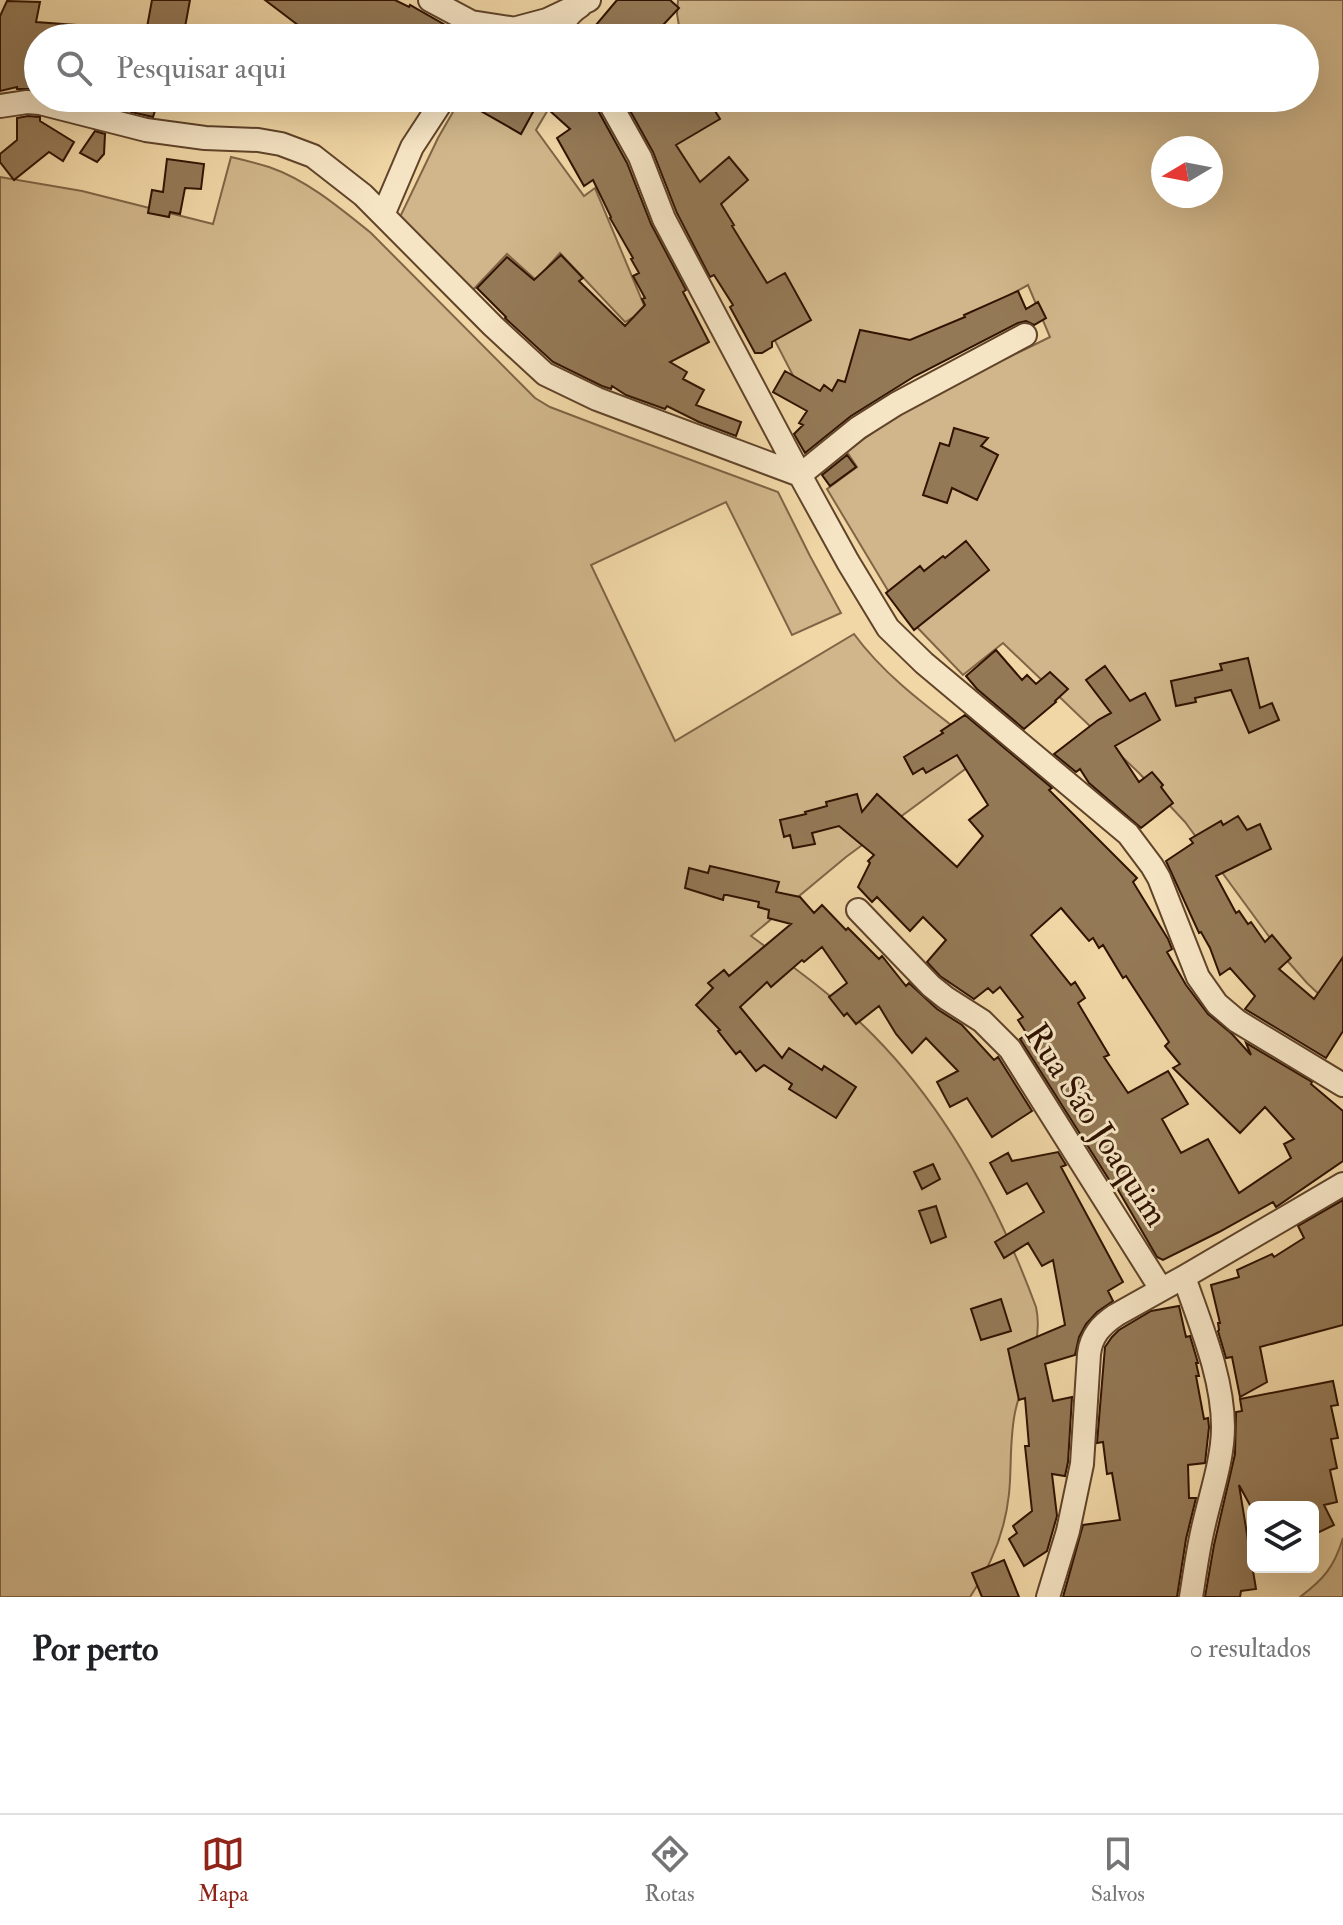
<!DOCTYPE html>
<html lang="pt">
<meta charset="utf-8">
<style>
body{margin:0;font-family:"IM FELL Double Pica",serif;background:#f2f2f2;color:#202124}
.controls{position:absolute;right:24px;bottom:24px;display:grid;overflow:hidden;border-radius:12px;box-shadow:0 8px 32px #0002}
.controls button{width:72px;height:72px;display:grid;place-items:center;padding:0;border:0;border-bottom:2px solid #e0e0e0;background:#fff;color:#202124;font:40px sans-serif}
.compass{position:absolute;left:1151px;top:136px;width:72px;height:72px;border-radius:50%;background:#fff;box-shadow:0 8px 32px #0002;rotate:260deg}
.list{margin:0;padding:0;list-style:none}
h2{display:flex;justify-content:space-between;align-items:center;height:104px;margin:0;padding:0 32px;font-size:34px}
h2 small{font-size:26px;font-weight:400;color:#757577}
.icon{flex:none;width:44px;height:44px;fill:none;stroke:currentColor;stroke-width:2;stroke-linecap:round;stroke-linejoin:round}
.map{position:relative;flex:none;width:1343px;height:1597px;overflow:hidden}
.search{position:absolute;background:#fff;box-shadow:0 8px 32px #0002;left:24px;right:24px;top:24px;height:88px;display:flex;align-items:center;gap:20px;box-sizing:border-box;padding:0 28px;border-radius:44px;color:#757577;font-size:30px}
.sheet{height:216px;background:#fff}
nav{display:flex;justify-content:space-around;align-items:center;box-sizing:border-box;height:112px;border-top:2px solid #e0e0e0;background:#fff;font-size:22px;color:#757577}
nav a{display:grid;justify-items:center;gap:4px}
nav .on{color:#8f2418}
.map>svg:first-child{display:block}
</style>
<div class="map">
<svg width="1343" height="1597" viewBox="0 0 1343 1597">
<rect width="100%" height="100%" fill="#f1d7a6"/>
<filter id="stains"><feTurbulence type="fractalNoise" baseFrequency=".0025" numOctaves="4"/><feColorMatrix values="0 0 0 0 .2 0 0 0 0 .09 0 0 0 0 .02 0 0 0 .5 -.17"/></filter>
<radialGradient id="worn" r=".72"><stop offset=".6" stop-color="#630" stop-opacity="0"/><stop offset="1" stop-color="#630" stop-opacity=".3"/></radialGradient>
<path fill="#d0b68a" stroke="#806445" stroke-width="2" fill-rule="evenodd" d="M 678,0 L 1343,0 L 1343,1017 L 1307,983 L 1284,957 L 1185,822 L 1139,773 L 1003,643 L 963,675 L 913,623 L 890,594 L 827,489 L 857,467 L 847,452 C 908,402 980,372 1050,337 L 1028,285 L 951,327 L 815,418 L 654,107 L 669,98 L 1305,98 L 1305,38 L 681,38 L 677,14 ZM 1163,148 L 1211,148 L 1211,196 L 1163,196 Z
M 461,98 L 555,98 L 536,130 L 584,196 L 595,188 L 646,310 L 625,322 L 560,253 L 536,280 L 507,254 L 471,292 L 400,217 L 438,138 Z
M 231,157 C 244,160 256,163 269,167 C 307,180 340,208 371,233 L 535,398 L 550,407 L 626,436 L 778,492 L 810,556 L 841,613 L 792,635 L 726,502 L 591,565 L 675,741 L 854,634 C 890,683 941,716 987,753 L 846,857 L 751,936 C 793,967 837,998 874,1036 C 949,1112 999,1207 1036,1307 C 1044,1343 1024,1374 1016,1408 C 1009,1436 1012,1466 1009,1494 C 1005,1532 991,1566 970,1597 L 0,1597 L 0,177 L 82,191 L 213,224 Z
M 1343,1538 L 1343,1597 L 1300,1597 C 1324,1579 1334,1567 1343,1538 Z"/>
<path fill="#947956" stroke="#301300" stroke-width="2" fill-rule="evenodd" d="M 152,0 L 190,0 L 183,38 L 145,38 Z
M 265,0 L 395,0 L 409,7 L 410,5 L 468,38 L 315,38 Z
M 617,0 L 670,0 L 679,8 L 663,25 L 672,38 L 585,38 Z
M 7,1 L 40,2 L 36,22 L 76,25 L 75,38 L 38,38 L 38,89 L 17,89 L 17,87 L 0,91 L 0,16 Z
M 134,98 L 159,98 L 153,117 L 131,112 Z
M 488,98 L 593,98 L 595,105 L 627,163 L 651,224 L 686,290 L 683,292 L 709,342 L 670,362 L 687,372 L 683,379 L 704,390 L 696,405 L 741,422 L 736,436 L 699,422 L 667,406 L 665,409 L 626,395 L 612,386 L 611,389 L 602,386 L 553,362 L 505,318 L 506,317 L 477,288 L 507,257 L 534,280 L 561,255 L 583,278 L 579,281 L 625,326 L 645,305 L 642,299 L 645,298 L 633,276 L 639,273 L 631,259 L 633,258 L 610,218 L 611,217 L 593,180 L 584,186 L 557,138 L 570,129 L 539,101 L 521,134 L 481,111 Z
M 623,98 L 707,98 L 720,119 L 676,145 L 700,182 L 729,157 L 748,180 L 721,204 L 734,225 L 732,226 L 767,283 L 785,273 L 811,320 L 772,342 L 772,347 L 762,353 L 755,353 L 730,307 L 733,305 L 714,275 L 710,277 L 677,213 L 653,152 Z
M 28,116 L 40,117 L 40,121 L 74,142 L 63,161 L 49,152 L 14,180 L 0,162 L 0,154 L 17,140 L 17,118 Z
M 95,131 L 105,134 L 104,154 L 97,162 L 80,153 Z
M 167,159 L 204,164 L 201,189 L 185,188 L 180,214 L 170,212 L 169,217 L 148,213 L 152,190 L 163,192 Z
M 1018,291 L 1026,309 L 1038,302 L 1046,318 L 1034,325 L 1026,321 L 1018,323 L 915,376 L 851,416 L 805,453 L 801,446 L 794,434 L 803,425 L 799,423 L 807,411 L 773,392 L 785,371 L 820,391 L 824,385 L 832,391 L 838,380 L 845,382 L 860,330 L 910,340 L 965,317 L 964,315 Z
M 954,428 L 988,438 L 981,446 L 998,455 L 977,500 L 952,488 L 947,503 L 923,495 L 940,443 L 949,446 Z
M 847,455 L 856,467 L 830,486 L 822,475 Z
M 966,541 L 989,570 L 914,630 L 886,593 L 920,566 L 924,571 L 943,556 L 945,558 Z
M 996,650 L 1022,680 L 1027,675 L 1036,684 L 1050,672 L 1068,689 L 1055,701 L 1056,702 L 1024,729 L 977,689 L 966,676 Z
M 1248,658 L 1260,708 L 1272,703 L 1279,720 L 1249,733 L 1231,690 L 1195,698 L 1196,702 L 1176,706 L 1171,681 L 1222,670 L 1220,664 Z
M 1105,666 L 1130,701 L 1145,693 L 1160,720 L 1115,746 L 1139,782 L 1152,772 L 1163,785 L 1161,787 L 1173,803 L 1141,828 L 1089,783 L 1080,769 L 1076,772 L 1054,754 L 1098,720 L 1111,713 L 1086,680 Z
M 965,715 L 1052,788 L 1049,790 L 1137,878 L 1133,882 L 1168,939 L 1172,949 L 1167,952 L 1186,985 L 1208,1014 L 1232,1034 L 1251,1055 L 1246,1043 L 1312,1082 L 1311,1084 L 1343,1111 L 1343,1161 L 1276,1207 L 1273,1202 L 1219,1232 L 1163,1260 L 1157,1257 L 1117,1188 L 1115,1189 L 1020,1039 L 1027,1034 L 1018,1020 L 1023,1017 L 1000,987 L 993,993 L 988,988 L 974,999 L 940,976 L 927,962 L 946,940 L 923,917 L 910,931 L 877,897 L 872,902 L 858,887 L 870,863 L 868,861 L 874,855 L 839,826 L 812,833 L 815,844 L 793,848 L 790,835 L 784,837 L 780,820 L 806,814 L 805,812 L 827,806 L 826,802 L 857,794 L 862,812 L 877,794 L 957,867 L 983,836 L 969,820 L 988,805 L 957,755 L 926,773 L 923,768 L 913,774 L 904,757 L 943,733 L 941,731 ZM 1061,908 L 1089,941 L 1093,938 L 1099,948 L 1103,945 L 1123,978 L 1126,976 L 1169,1042 L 1165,1046 L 1180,1064 L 1173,1068 L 1240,1133 L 1265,1107 L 1294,1139 L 1284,1144 L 1291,1158 L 1239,1193 L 1208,1139 L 1181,1153 L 1162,1119 L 1188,1104 L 1168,1071 L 1128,1093 L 1104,1057 L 1109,1055 L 1078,1003 L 1085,998 L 1075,982 L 1071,985 L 1031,935 Z
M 1238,816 L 1247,830 L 1260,824 L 1271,849 L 1216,876 L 1236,913 L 1239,911 L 1248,924 L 1251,922 L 1265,942 L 1272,935 L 1291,958 L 1279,969 L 1314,999 L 1343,957 L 1343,1031 L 1326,1058 L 1245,1009 L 1255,996 L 1230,968 L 1220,975 L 1210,948 L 1201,932 L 1199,933 L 1166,861 L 1193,843 L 1190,839 L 1221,821 L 1223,825 Z
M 710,866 L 779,882 L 776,892 L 800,897 L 814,913 L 822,905 L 846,930 L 848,928 L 879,959 L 882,956 L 906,986 L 909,983 L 937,1009 L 962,1025 L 994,1060 L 998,1057 L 1032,1111 L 992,1137 L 967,1098 L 950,1107 L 937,1082 L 958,1071 L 926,1038 L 912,1053 L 896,1034 L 879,1006 L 856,1024 L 847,1013 L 844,1016 L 829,997 L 847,983 L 822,947 L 804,962 L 802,960 L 771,987 L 767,982 L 740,1007 L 782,1058 L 789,1048 L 822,1070 L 824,1066 L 856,1087 L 836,1118 L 789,1089 L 792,1084 L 764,1065 L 756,1071 L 740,1051 L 736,1054 L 718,1031 L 720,1030 L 696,1005 L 713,988 L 708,983 L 724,970 L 729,976 L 791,924 L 768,918 L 769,910 L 758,907 L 759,902 L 727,895 L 724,895 L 723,900 L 685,888 L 689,868 L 708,873 Z
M 1058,1152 L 1066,1165 L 1061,1167 L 1123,1282 L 1108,1291 L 1113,1301 L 1097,1312 L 1086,1324 L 1079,1337 L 1075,1355 L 1045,1364 L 1053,1401 L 1072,1397 L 1068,1462 L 1065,1476 L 1052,1474 L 1057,1516 L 1047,1551 L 1024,1566 L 1009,1539 L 1017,1533 L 1013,1526 L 1032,1511 L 1025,1446 L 1029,1446 L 1025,1398 L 1019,1400 L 1008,1349 L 1065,1325 L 1053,1260 L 1042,1266 L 1028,1243 L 1004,1258 L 995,1242 L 1044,1212 L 1027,1183 L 1007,1194 L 990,1163 L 1008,1153 L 1012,1161 Z
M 933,1164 L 940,1179 L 922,1189 L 914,1172 Z
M 1343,1200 L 1343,1325 L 1260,1347 L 1267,1382 L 1240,1397 L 1232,1357 L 1226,1358 L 1218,1331 L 1219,1330 L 1218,1323 L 1220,1323 L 1211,1285 L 1239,1277 L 1237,1270 L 1272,1254 L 1274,1257 L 1304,1238 L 1298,1226 Z
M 936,1206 L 946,1237 L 931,1243 L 919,1211 Z
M 1001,1299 L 1011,1331 L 981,1340 L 971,1309 Z
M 1179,1306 L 1186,1337 L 1190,1336 L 1198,1363 L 1196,1363 L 1199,1376 L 1196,1376 L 1204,1419 L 1208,1418 L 1209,1427 L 1205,1463 L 1188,1465 L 1189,1498 L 1196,1498 L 1186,1539 L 1177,1597 L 1063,1597 L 1083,1525 L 1120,1520 L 1112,1473 L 1107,1474 L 1103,1442 L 1097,1443 L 1105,1347 L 1112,1337 L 1119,1330 L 1151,1311 Z
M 1333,1381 L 1338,1405 L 1331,1406 L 1338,1438 L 1331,1439 L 1337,1468 L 1330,1470 L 1337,1502 L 1324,1505 L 1334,1525 L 1313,1535 L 1313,1507 L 1251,1507 L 1239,1485 L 1256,1589 L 1241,1591 L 1240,1597 L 1205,1597 L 1214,1545 L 1235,1454 L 1236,1412 L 1242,1411 L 1240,1399 Z
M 1004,1560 L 1019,1597 L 982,1597 L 972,1573 Z"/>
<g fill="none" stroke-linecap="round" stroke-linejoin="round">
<defs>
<path id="minor" d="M 430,0 L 471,22 L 516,29 L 546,38
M 517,28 L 547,20 L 589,0
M 564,38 C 561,23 568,14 580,6
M 607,98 L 640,157 L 664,219 L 800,475 L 848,562 L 888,628 L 924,663 L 1128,834 L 1152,866 L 1159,878 L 1198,977 L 1217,1004 L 1237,1021 L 1343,1085
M 0,106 L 27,102 L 40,103 L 146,130 L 205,138 L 258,140 L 281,144 L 313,156 L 363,195 L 493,326 L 545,374 L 597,399 L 800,475
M 383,215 L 412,147 L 444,98
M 800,475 L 858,428 L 896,404 L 1025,335
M 858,910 L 931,986 L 946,998 L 982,1021 L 1010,1049 L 1161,1289
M 1184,1277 C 1200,1324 1223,1377 1223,1427 C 1223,1459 1211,1493 1204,1524 C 1198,1548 1195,1573 1191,1597
M 1048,1597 L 1068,1531 L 1082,1464 L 1089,1354 C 1091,1336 1101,1325 1116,1315 L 1184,1277 L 1343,1184"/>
</defs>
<use href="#minor" stroke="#60442a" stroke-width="26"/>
<use href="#minor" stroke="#f6e5c5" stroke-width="22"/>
</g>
<g text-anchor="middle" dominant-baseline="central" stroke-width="6" stroke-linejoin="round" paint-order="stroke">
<g font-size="34" fill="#301300" stroke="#f6e5c5">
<text transform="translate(1096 1125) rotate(57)">Rua São Joaquim</text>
</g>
</g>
<rect width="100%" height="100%" filter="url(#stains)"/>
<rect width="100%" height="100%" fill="url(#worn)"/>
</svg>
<div class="controls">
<button><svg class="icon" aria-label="layers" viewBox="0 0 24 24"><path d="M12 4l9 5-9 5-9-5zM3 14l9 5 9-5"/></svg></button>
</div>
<svg class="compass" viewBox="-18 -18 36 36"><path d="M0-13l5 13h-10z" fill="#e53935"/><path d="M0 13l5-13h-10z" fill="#757577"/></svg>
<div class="search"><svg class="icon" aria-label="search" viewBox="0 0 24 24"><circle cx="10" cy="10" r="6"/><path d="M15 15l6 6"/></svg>Pesquisar aqui</div>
</div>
<section class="sheet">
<h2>Por perto<small>0 resultados</small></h2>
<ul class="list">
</ul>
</section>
<nav>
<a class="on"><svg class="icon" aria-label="map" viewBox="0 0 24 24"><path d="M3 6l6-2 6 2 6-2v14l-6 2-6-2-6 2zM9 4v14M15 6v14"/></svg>Mapa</a>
<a><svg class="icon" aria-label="directions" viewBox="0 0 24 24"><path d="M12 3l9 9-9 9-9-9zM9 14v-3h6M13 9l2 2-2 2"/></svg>Rotas</a>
<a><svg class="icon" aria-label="saved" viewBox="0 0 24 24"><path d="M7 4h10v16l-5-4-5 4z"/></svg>Salvos</a>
</nav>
